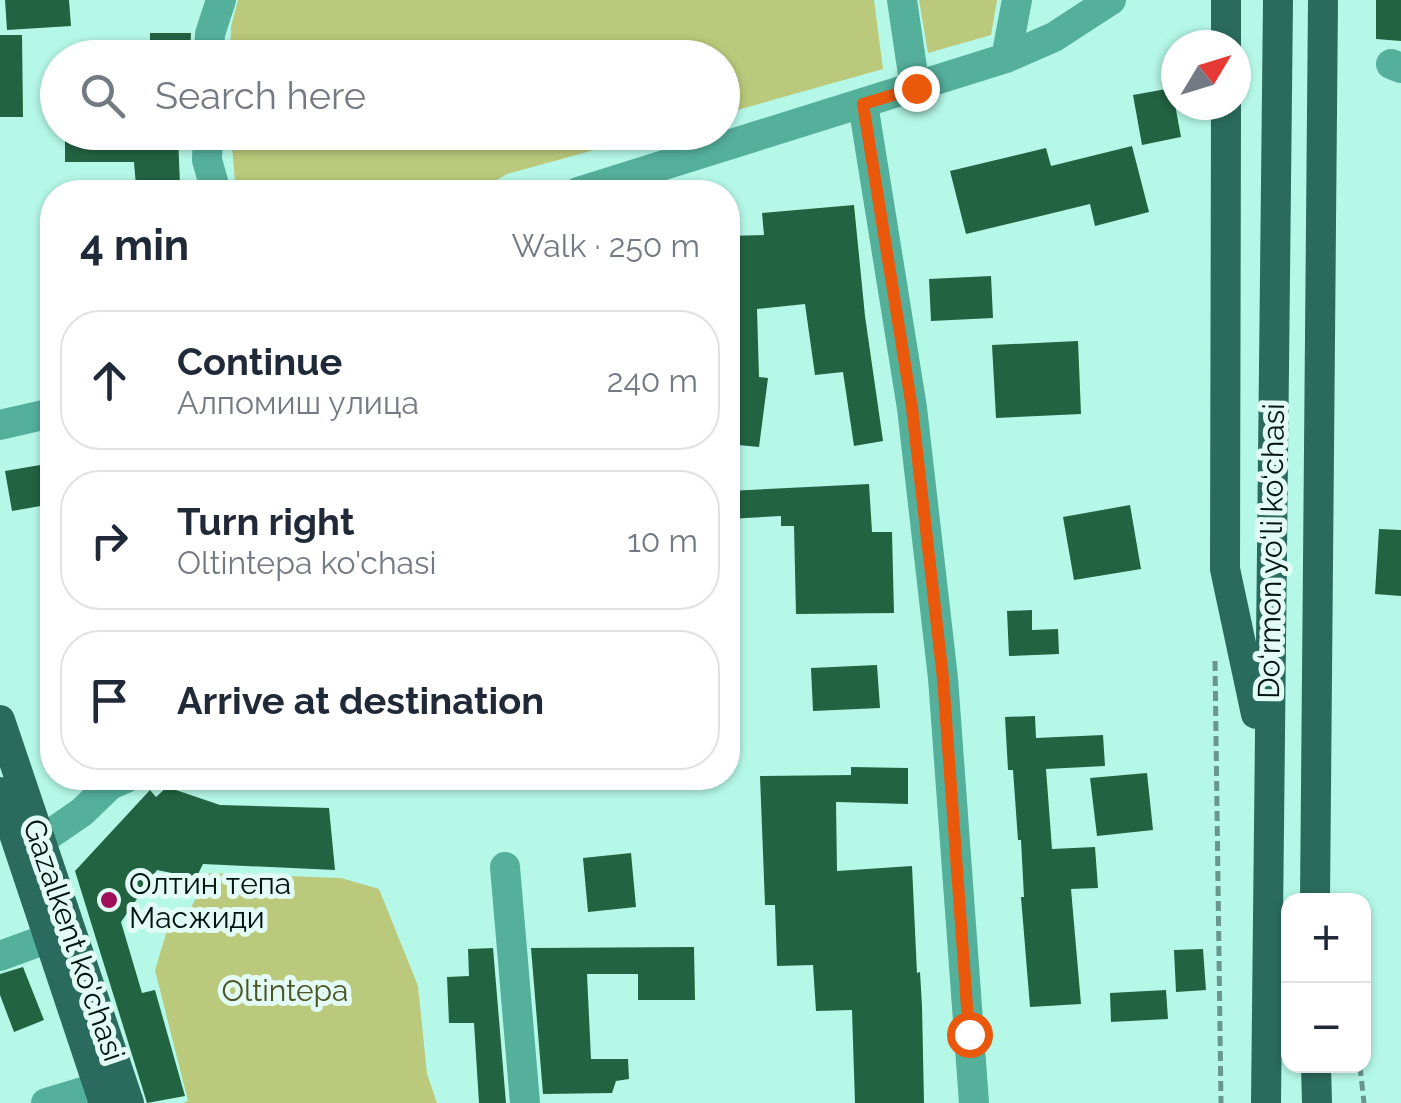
<!DOCTYPE html>
<meta charset="utf-8">
<style>
body{margin:0;font-family:Raleway,sans-serif;background:#f6f6f7;color:#1f2937}
.controls{position:absolute;right:30px;bottom:30px;display:grid;overflow:hidden;border-radius:20px;box-shadow:0 2px 8px #0004}
.controls button{width:90px;height:90px;display:grid;place-items:center;padding:0;border:0;border-bottom:2px solid #e0e1e3;background:#fff;color:#1f2937;font:50px sans-serif}
.compass{position:absolute;left:1161px;top:30px;width:90px;height:90px;border-radius:50%;background:#fff;box-shadow:0 2px 8px #0004;rotate:52deg}
.stop{position:absolute;width:30px;height:30px;margin:-22px;border:8px solid #ea580c;border-radius:50%;background:#fff}
.stop.end{background:#ea580c;border-color:#fff;box-shadow:0 2px 10px #0008}
.list{margin:0;padding:0;list-style:none}
h2{display:flex;justify-content:space-between;align-items:center;height:130px;margin:0;padding:0 40px;font-size:42px}
h2 small{font-size:32px;font-weight:400;color:#747a83}
.list li{display:grid;grid-template-columns:65px 1fr auto;gap:30px;align-items:center;box-sizing:border-box;height:140px;margin:0 20px 20px;padding:0 20px;border:2px solid #e0e1e3;border-radius:40px}
.list b{display:block;font-size:38px;white-space:nowrap}
.list p{margin:0;font-size:32px;white-space:nowrap;color:#747a83}
.list em{font-size:32px;font-style:normal;color:#747a83}
.icon{flex:none;width:55px;height:55px;fill:none;stroke:currentColor;stroke-width:2;stroke-linecap:round;stroke-linejoin:round}
.map{position:relative;flex:none;width:1401px;height:1103px;overflow:hidden}
.search{position:absolute;background:#fff;box-shadow:0 2px 8px #0004;left:40px;top:40px;width:700px;height:110px;display:flex;align-items:center;gap:25px;box-sizing:border-box;padding:0 35px;border-radius:55px;color:#747a83;font-size:38px}
.panel{position:absolute;background:#fff;box-shadow:0 2px 8px #0004;left:40px;top:180px;width:700px;height:610px;border-radius:40px}
.map>svg:first-child{display:block}
</style>
<div class="map">
<svg width="1401" height="1103" viewBox="0 0 1401 1103">
<rect width="100%" height="100%" fill="#b5f8e7"/>
<path fill="#bac97b" d="M 238,0 L 874,0 L 883,69 L 723,114 L 722,58 L 230,57 L 231,27 Z
M 919,0 L 997,0 L 991,35 L 928,53 Z
M 231,133 L 231,132 L 656,133 L 507,174 L 477,192 L 239,192 L 235,182 Z
M 209,873 L 341,878 L 379,889 L 418,986 L 427,1074 L 437,1103 L 183,1103 L 188,1101 L 155,970 L 169,924 L 184,921 Z"/>
<path fill="#226342" d="M 5,0 L 69,0 L 71,26 L 7,30 Z
M 1376,0 L 1401,0 L 1401,41 L 1376,39 Z
M 150,33 L 191,33 L 190,58 L 150,58 Z
M 0,35 L 22,35 L 23,117 L 0,117 Z
M 1172,88 L 1181,137 L 1142,145 L 1133,95 Z
M 65,132 L 128,132 L 128,140 L 178,137 L 180,184 L 136,186 L 134,162 L 65,162 Z
M 1132,146 L 1149,212 L 1095,226 L 1090,204 L 966,234 L 950,171 L 1046,148 L 1051,166 Z
M 854,205 L 865,316 L 883,441 L 854,446 L 843,372 L 815,375 L 805,304 L 757,309 L 759,377 L 768,378 L 759,447 L 728,444 L 728,236 L 764,235 L 762,213 Z
M 991,276 L 993,318 L 931,321 L 929,279 Z
M 1078,341 L 1081,414 L 996,418 L 992,345 Z
M 52,463 L 52,504 L 12,511 L 5,471 Z
M 869,484 L 872,532 L 892,532 L 894,613 L 796,614 L 794,526 L 781,526 L 781,516 L 728,519 L 728,491 Z
M 1130,505 L 1141,569 L 1074,580 L 1063,517 Z
M 1379,529 L 1401,530 L 1401,596 L 1375,594 Z
M 1032,610 L 1032,630 L 1058,629 L 1059,654 L 1009,656 L 1007,611 Z
M 877,665 L 880,708 L 813,711 L 811,668 Z
M 1035,716 L 1036,738 L 1103,735 L 1105,766 L 1046,769 L 1052,849 L 1095,847 L 1098,888 L 1071,889 L 1081,1004 L 1030,1007 L 1021,897 L 1024,897 L 1021,840 L 1018,840 L 1013,770 L 1008,770 L 1005,717 Z
M 851,767 L 908,768 L 908,804 L 836,802 L 837,871 L 912,866 L 917,973 L 920,972 L 922,1006 L 924,1103 L 855,1103 L 852,1010 L 816,1011 L 813,965 L 777,966 L 775,905 L 765,905 L 760,776 L 851,775 Z
M 1147,773 L 1153,830 L 1097,836 L 1090,778 Z
M 167,787 L 220,805 L 329,808 L 335,870 L 203,864 L 196,878 L 157,870 L 121,922 L 142,993 L 155,990 L 185,1096 L 147,1103 L 75,871 L 150,790 L 156,797 Z
M 631,853 L 636,907 L 588,912 L 583,858 Z
M 694,947 L 695,1000 L 638,1000 L 638,974 L 587,974 L 591,1059 L 628,1059 L 629,1079 L 616,1081 L 612,1093 L 543,1094 L 531,948 Z
M 493,948 L 506,1103 L 479,1103 L 474,1023 L 449,1023 L 447,977 L 469,976 L 468,949 Z
M 1203,949 L 1206,990 L 1176,992 L 1174,950 Z
M 23,967 L 44,1020 L 14,1032 L 0,995 L 0,974 Z
M 1166,990 L 1168,1019 L 1111,1022 L 1110,993 Z"/>
<g fill="none" stroke-linecap="round" stroke-linejoin="round">
<path stroke="#68978b" stroke-width="5" stroke-dasharray="10 5" stroke-linecap="butt" d="M 1215,661 L 1221,1103
M 1360,1066 L 1364,1103"/>
<path stroke="#54af9b" stroke-width="30" d="M 902,0 L 915,88
M 209,58 L 210,34 L 221,0
M 1006,58 L 1017,0
M 1391,64 L 1401,68
M 863,104 L 912,408 L 943,678 L 974,1103
M 208,132 L 207,160 L 216,192
M 578,192 L 1006,58 L 1054,37 L 1111,0
M 0,425 L 52,413
M 40,841 L 82,812 L 110,785 L 126,778
M 505,867 L 525,1103
M 0,956 L 49,938
M 46,1103 L 99,1087"/>
<path stroke="#2a6b5d" stroke-width="30" d="M 1226,45 L 1226,0
M 1226,105 L 1225,569 L 1256,714
M 0,720 L 129,1103
M 0,792 L 104,1103
M 1315,900 L 1323,0
M 1316,1066 L 1317,1103
M 1266,1103 L 1278,0"/>
</g>
<g fill="none" stroke-linecap="round" stroke-linejoin="round">
<path stroke="#ea580c" stroke-width="12" d="M 916,88 L 863,104 L 912,408 L 943,678 L 969,1034"/>
</g>
<circle fill="#9f0f59" stroke="#e2fcf5" stroke-width="4" cx="109" cy="900" r="10"/>
<g text-anchor="middle" dominant-baseline="central" stroke-width="10" stroke-linejoin="round" paint-order="stroke">
<g font-size="30" fill="#00140f" stroke="#e2fcf5">
<text transform="translate(1271 551) rotate(-89)">Do‘rmon yo‘li ko‘chasi</text>
<text transform="translate(74 940) rotate(71)">Gazalkent ko'chasi</text>
</g>
<g font-size="30" fill="#00140f" stroke="#e2fcf5" text-anchor="start">
<text x="129" y="883">Олтин тепа<tspan x="129" dy="34">Масжиди</tspan></text>
</g>
<g font-size="30" fill="#4c5425" stroke="#e2fcf5">
<text x="285" y="990">Oltintepa</text>
</g>
</g>
</svg>
<div class="controls">
<button>+</button>
<button>−</button>
</div>
<svg class="compass" viewBox="-18 -18 36 36"><path d="M0-13l5 13h-10z" fill="#e53935"/><path d="M0 13l5-13h-10z" fill="#747a83"/></svg>
<div class="stop" style="left:969px;top:1034px"></div>
<div class="stop end" style="left:916px;top:88px"></div>
<div class="search"><svg class="icon" aria-label="search" viewBox="0 0 24 24"><circle cx="10" cy="10" r="6"/><path d="M15 15l6 6"/></svg>Search here</div>
<section class="panel">
<h2>4 min<small>Walk · 250 m</small></h2>
<ul class="list">
<li><svg class="icon" aria-label="ahead" viewBox="0 0 24 24"><path d="M12 20V5M6 11l6-6 6 6"/></svg><div><b>Continue</b><p>Алпомиш улица</p></div><em>240 m</em></li>
<li><svg class="icon" aria-label="right" viewBox="0 0 24 24"><path d="M7 20v-9h11M14 6l5 5-5 5"/></svg><div><b>Turn right</b><p>Oltintepa ko'chasi</p></div><em>10 m</em></li>
<li><svg class="icon" aria-label="arrive" viewBox="0 0 24 24"><path d="M6 21V4h12l-3 4 3 4H6"/></svg><div><b>Arrive at destination</b></div></li>
</ul>
</section>
</div>
